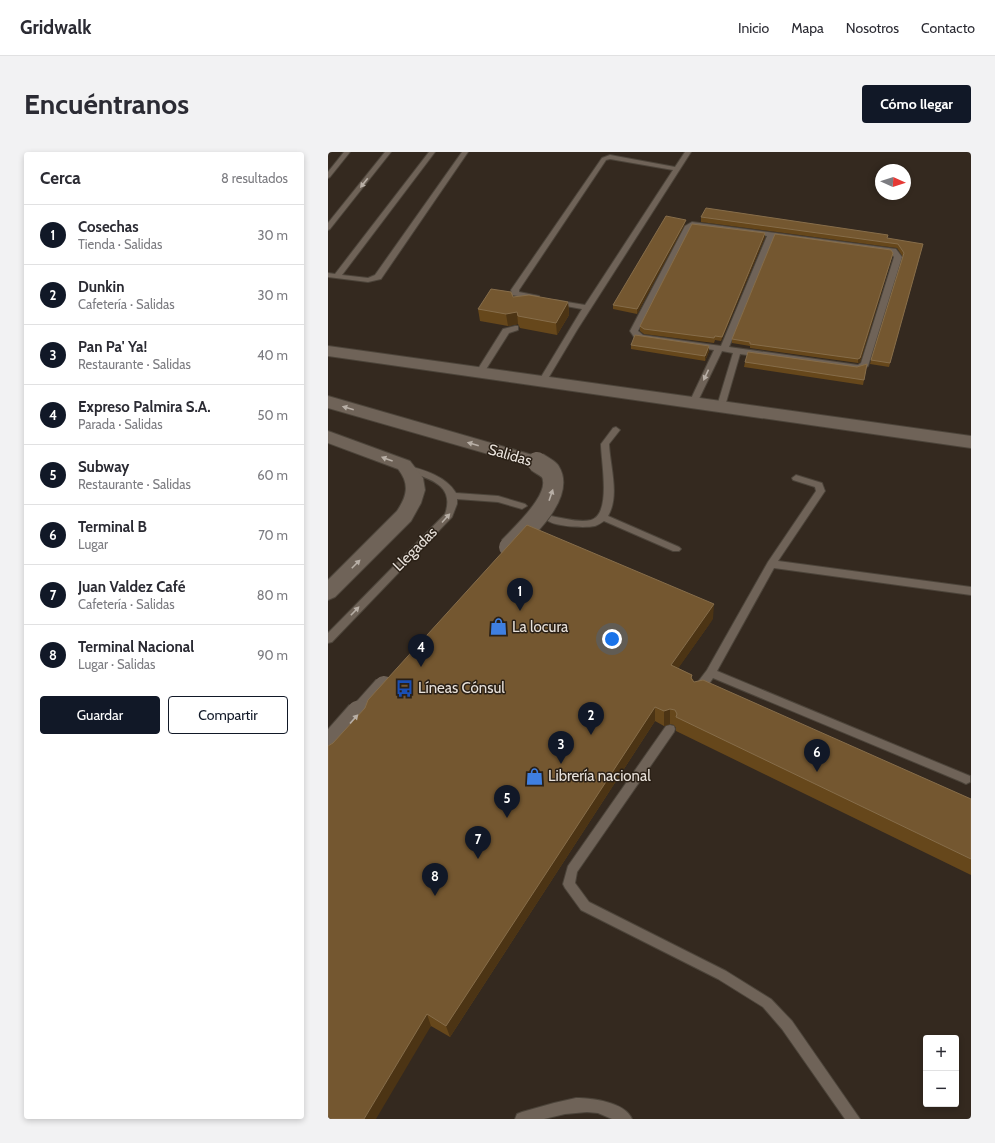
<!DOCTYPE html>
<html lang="es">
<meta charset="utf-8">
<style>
body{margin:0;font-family:Cabin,sans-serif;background:#f2f2f3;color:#2b2b33}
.controls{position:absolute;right:12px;bottom:12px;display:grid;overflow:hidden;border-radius:4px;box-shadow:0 2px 6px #0003}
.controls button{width:36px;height:36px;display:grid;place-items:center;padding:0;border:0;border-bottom:1px solid #e1e1e2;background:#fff;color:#2b2b33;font:20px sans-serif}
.compass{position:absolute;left:547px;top:12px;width:36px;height:36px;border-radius:50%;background:#fff;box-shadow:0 2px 6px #0003;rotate:93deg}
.you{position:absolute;left:284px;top:487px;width:14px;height:14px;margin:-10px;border:3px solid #fff;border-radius:50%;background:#1a73e8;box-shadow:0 0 0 6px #1a73e833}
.badge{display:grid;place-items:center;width:26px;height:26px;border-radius:50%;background:#111827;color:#fff;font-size:13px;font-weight:700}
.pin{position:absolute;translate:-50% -33px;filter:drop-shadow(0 1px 2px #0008)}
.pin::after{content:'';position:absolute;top:21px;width:14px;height:12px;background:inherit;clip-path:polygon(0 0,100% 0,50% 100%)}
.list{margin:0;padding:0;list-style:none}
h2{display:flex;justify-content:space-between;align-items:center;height:52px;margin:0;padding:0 16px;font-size:17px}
h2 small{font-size:13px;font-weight:400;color:#7c7c81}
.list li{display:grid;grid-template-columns:26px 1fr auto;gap:12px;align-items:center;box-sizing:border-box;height:60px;padding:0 16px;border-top:1px solid #e1e1e2}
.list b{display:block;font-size:15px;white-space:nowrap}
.list p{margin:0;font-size:13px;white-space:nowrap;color:#7c7c81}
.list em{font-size:13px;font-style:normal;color:#7c7c81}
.actions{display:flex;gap:8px;padding:12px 16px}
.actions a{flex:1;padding:9px 0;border:1px solid #111827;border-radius:4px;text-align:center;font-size:14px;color:#111827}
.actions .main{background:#111827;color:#fff}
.map{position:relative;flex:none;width:643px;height:967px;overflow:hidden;border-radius:4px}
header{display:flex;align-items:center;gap:24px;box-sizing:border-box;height:56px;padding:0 20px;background:#fff;border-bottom:1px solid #e1e1e2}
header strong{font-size:19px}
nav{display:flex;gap:22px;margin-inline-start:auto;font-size:14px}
.intro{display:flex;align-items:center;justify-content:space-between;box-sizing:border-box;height:96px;padding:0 24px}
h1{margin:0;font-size:28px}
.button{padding:10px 18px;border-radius:4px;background:#111827;color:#fff;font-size:14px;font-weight:700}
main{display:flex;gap:24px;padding:0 24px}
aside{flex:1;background:#fff;border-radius:4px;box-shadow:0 2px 6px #0003}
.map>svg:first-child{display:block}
</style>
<header>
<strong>Gridwalk</strong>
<nav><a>Inicio</a><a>Mapa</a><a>Nosotros</a><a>Contacto</a></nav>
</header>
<div class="intro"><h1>Encuéntranos</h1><a class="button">Cómo llegar</a></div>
<main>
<aside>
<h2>Cerca<small>8 resultados</small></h2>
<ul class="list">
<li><span class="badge">1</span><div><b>Cosechas</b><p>Tienda · Salidas</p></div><em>30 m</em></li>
<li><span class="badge">2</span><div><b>Dunkin</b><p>Cafetería · Salidas</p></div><em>30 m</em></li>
<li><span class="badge">3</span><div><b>Pan Pa' Ya!</b><p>Restaurante · Salidas</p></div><em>40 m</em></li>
<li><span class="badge">4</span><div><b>Expreso Palmira S.A.</b><p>Parada · Salidas</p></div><em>50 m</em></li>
<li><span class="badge">5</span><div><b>Subway</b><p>Restaurante · Salidas</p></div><em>60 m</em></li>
<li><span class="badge">6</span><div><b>Terminal B</b><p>Lugar</p></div><em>70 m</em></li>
<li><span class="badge">7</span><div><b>Juan Valdez Café</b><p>Cafetería · Salidas</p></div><em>80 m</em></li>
<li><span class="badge">8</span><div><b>Terminal Nacional</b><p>Lugar · Salidas</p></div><em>90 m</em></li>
</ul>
<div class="actions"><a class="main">Guardar</a><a>Compartir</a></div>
</aside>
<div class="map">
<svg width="643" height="967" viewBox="0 0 643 967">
<rect width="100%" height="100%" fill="#34291f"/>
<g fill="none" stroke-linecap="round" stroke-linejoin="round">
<defs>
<path id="lane" d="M 16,0 L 22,0 L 2,25 L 0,26 L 0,20 Z
M 57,0 L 63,0 L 2,77 L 0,78 L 0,71 Z
M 101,0 L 107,0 L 14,123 L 40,126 L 47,123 L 134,0 L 140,0 L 53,127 L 40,130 L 0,125 L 0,121 L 7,122 Z
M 357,0 L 363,0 L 249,178 L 218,230 L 217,232 L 211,232 L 210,230 L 254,157 L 227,152 L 223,150 L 227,148 L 257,153 L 345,18 L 282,7 L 278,8 L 191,138 L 191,140 L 211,144 L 211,148 L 184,143 L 183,138 L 274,6 L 282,3 L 347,15 Z
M 364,70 L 568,97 L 574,105 L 540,214 L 536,217 L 528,218 L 412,202 L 397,254 L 393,257 L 389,254 L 405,201 L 394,199 L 369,251 L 365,254 L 362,253 L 361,251 L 386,198 L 313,187 L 306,185 L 302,179 L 357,74 ZM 365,74 L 439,84 L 393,194 L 315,183 L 310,179 L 363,75 ZM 446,85 L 563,101 L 566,105 L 533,211 L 530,213 L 401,195 Z
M 187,174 L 190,174 L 190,178 L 181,181 L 155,222 L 149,222 L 148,220 L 175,177 Z
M 288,275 L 292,278 L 281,292 C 282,314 292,344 280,364 L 351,395 L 353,397 L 351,399 L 345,399 L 276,369 C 273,371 270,373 267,374 C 258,376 224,375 218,367 L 223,364 C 235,366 251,371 263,368 C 284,362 273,309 273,292 L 285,276 Z
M 78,313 C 96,318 118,324 128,341 L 170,344 L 197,352 L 199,354 L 194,357 L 170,350 L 129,347 L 129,352 L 124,365 L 4,490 L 0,491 L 0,481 L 117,362 C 128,331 98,326 75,318 L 74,316 L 75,314 Z
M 468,323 L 494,331 L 497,339 L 450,409 L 643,435 L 643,443 L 446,416 L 389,519 L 642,624 L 642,630 L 638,632 L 634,630 L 385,526 C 380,533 375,544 366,541 L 365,538 L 366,535 L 379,518 L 440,410 L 488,339 L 487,335 L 465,328 L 464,326 Z
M 342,573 L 346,574 L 347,577 L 346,580 L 249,720 L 247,731 L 261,750 L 398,819 L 443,847 L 464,869 L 532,967 L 517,967 L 454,877 L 435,855 L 390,827 L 253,758 L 237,736 L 235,732 L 240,714 L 338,574 Z
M 248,946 C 264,946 297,950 304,967 L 284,967 L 270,961 L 259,960 L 237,962 L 216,967 L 187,967 L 189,962 L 194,960 L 226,951 Z"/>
<path id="street" d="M 0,194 L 643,284 L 643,296 L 0,204 Z
M 0,244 L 215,306 L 218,310 L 215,314 L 209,316 L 0,256 Z
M 0,279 L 82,309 L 95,326 L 97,338 L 93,351 L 83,369 L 7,445 L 0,448 L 0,428 L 69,359 C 79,344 82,332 70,317 L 0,291 Z"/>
</defs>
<use href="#lane" stroke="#4c443a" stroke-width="2"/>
<use href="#street" stroke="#4c443a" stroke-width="2"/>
<use href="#lane" fill="#6f6358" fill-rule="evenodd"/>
<use href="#street" fill="#6f6358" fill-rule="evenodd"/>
<defs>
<path id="street-bridge-far1" d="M 181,395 C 196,379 237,343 222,319 C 219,316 213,313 209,310
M 31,562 L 56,534"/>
<path id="street-bridge" d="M 0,596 L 31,561"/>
</defs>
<use href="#street-bridge-far1" stroke="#4c443a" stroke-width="22" stroke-linecap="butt"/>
<use href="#street-bridge" stroke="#4c443a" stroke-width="27" stroke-linecap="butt"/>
<use href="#street-bridge-far1" stroke="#6f6358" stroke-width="20"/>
<use href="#street-bridge" stroke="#6f6358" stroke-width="25"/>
</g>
<path fill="#66471b" d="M 373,65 L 560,86 L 594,96 L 561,215 L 542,212 L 543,208 L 575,105 L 569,96 L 373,70 Z
M 357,72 L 309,162 L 285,157 L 285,153 Z
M 437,81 L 437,85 L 393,189 L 387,188 L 386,191 L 316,182 L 312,179 L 312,174 Z
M 565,101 L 564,105 L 532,210 L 530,211 L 422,196 L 422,194 L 404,191 L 404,187 Z
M 185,145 L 240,150 L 241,163 L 229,183 L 192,176 L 190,172 L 180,174 L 152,169 L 150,157 Z
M 303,193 L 381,194 L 381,199 L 377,209 L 303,197 Z
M 417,210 L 529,215 L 539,212 L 535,233 L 416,215 Z
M 385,467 L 350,516 L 364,523 L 364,526 L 366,530 L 643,647 L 643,723 L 348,579 L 348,576 L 346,573 L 342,572 L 336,574 L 327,569 L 122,885 L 103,874 L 0,967 Z"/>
<path fill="#4c3414" d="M 358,68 L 357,72 L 309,162 L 309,157 Z
M 437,81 L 437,85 L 393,189 L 394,185 Z
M 565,101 L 564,105 L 532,210 L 530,211 L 530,207 Z
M 240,150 L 241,163 L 229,183 L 228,171 Z
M 189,160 L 190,172 L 180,174 L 178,162 Z
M 381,194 L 381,199 L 377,209 L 377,204 Z
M 386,452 L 385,467 L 342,528 L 343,513 Z
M 327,555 L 327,569 L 122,885 L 118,874 Z
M 342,557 L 342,572 L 336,574 L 336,559 Z
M 99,862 L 103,874 L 48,967 L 36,967 Z"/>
<path fill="#745730" stroke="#866d4a" d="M 378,56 L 560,83 L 559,86 L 595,92 L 562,211 L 543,208 L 576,101 L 570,92 L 373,65 Z
M 338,64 L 358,68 L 309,157 L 285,153 Z
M 364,72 L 437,81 L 394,185 L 387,184 L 386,186 L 316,177 L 312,174 Z
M 447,82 L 563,98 L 565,101 L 532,206 L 530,207 L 422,192 L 422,190 L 404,187 Z
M 163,137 L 183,140 L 185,145 L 201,143 L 240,150 L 228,171 L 190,164 L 189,160 L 178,162 L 150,157 Z
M 307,183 L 381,194 L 377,204 L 303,193 Z
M 420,200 L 529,215 L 539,212 L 536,228 L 417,210 Z
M 199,373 L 386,452 L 343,513 L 364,523 L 363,526 L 366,530 L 375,528 L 643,647 L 643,707 L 348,565 L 349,562 L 347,558 L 342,557 L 336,559 L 327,555 L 118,874 L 99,862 L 36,967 L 0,967 L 0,594 L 5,591 L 37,556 L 40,548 Z"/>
<defs><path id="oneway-solid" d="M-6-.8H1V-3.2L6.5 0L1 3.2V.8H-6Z"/></defs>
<g fill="#b8afa6">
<use href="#oneway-solid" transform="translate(36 31) rotate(128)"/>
<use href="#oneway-solid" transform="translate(378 223) rotate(115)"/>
<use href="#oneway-solid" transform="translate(20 256) rotate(-164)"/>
<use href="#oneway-solid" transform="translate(145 292) rotate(-164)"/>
<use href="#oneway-solid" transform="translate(59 307) rotate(-160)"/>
<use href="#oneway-solid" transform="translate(223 343) rotate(-71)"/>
<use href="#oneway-solid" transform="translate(118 366) rotate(-48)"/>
<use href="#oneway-solid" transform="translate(28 412) rotate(-45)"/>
<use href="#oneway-solid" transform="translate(27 459) rotate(-46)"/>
<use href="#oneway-solid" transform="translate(26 567) rotate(-48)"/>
</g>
<defs>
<symbol id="shop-bare" viewBox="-9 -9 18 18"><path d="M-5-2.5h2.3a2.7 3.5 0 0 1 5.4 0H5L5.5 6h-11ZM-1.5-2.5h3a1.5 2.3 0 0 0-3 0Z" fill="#3f7fe0" stroke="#2a2016" stroke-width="2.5" paint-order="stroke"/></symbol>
<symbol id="bus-bare" viewBox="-9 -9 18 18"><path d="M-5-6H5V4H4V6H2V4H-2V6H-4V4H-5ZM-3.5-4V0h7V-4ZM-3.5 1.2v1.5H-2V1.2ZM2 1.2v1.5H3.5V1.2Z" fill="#1a4fb4" stroke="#2a2016" stroke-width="2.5" paint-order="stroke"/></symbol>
</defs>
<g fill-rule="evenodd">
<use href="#shop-bare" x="158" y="462" width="25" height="25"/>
<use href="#bus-bare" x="64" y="524" width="25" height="25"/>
<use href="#shop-bare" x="194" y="612" width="25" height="25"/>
</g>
<g text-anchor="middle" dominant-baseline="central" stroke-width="3" stroke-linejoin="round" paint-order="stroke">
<g font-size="15" fill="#e8e1da" stroke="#2a2016">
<text transform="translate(182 303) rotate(16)">Salidas</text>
<text transform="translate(87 397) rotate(-45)">Llegadas</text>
</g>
<g font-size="15" fill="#e8e1da" stroke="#2a2016" text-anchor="start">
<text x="184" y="475">La locura</text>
<text x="90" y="536">Líneas Cónsul</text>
<text x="220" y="624">Librería nacional</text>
</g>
</g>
</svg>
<div class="controls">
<button>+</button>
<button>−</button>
</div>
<svg class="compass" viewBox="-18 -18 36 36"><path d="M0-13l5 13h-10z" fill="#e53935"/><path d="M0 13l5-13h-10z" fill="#7c7c81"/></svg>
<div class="you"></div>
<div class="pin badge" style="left:192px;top:459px">1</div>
<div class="pin badge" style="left:263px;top:583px">2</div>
<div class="pin badge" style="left:233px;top:612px">3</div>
<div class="pin badge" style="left:93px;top:515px">4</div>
<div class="pin badge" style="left:179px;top:666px">5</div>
<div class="pin badge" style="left:489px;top:620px">6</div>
<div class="pin badge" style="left:150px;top:707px">7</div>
<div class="pin badge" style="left:107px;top:744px">8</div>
</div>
</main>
